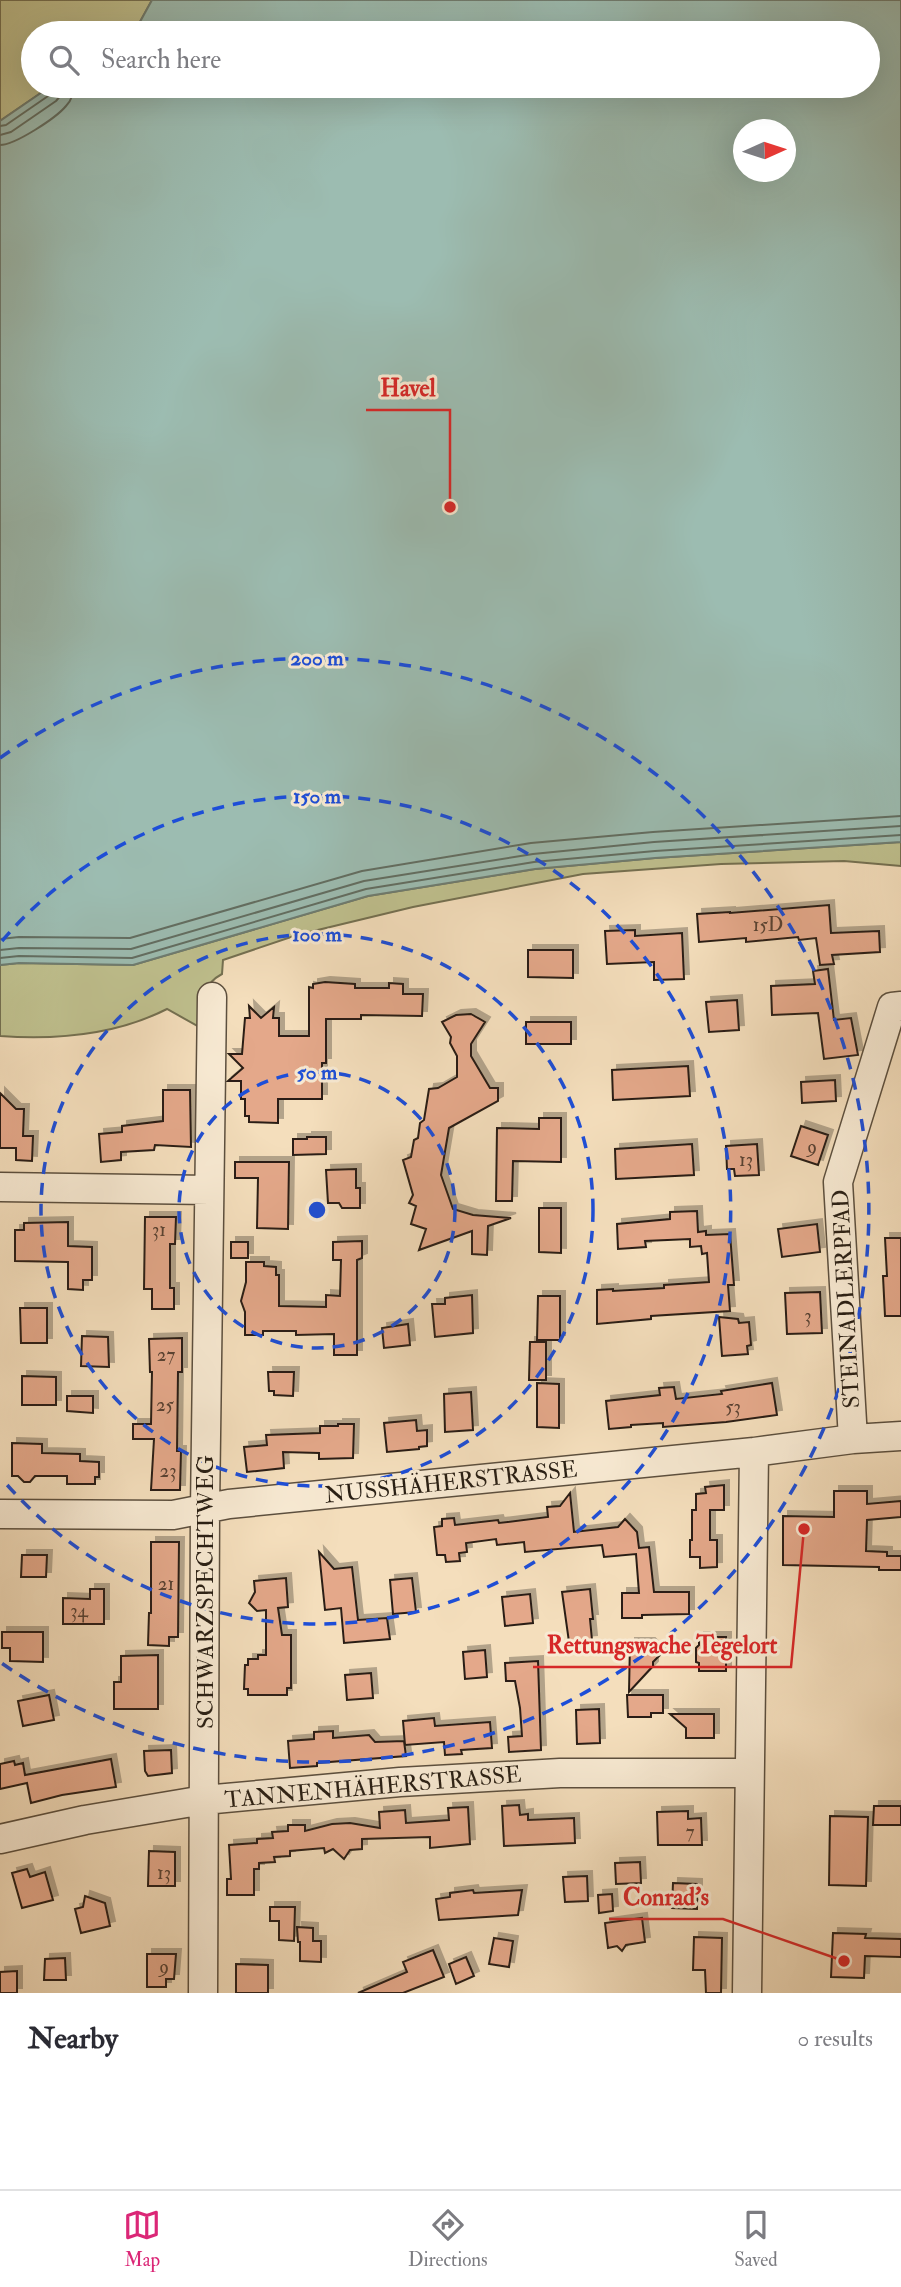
<!DOCTYPE html>
<meta charset="utf-8">
<style>
body{margin:0;font-family:"IM FELL Double Pica",serif;background:#f7f7f7;color:#2b2b33}
.compass{position:absolute;left:733px;top:119px;width:63px;height:63px;border-radius:50%;background:#fff;box-shadow:0 7px 28px #0002;rotate:87deg}
.list{margin:0;padding:0;list-style:none}
h2{display:flex;justify-content:space-between;align-items:center;height:91px;margin:0;padding:0 28px;font-size:30px}
h2 small{font-size:23px;font-weight:400;color:#7c7c81}
.icon{flex:none;width:38px;height:38px;fill:none;stroke:currentColor;stroke-width:2;stroke-linecap:round;stroke-linejoin:round}
.map{position:relative;flex:none;width:901px;height:1993px;overflow:hidden}
.search{position:absolute;background:#fff;box-shadow:0 7px 28px #0002;left:21px;right:21px;top:21px;height:77px;display:flex;align-items:center;gap:18px;box-sizing:border-box;padding:0 24px;border-radius:38px;color:#7c7c81;font-size:26px}
.sheet{height:196px;background:#fff}
nav{display:flex;justify-content:space-around;align-items:center;box-sizing:border-box;height:98px;border-top:2px solid #e1e1e2;background:#fff;font-size:19px;color:#7c7c81}
nav a{display:grid;justify-items:center;gap:4px}
nav .on{color:#db2777}
.map>svg:first-child{display:block}
</style>
<div class="map">
<svg width="901" height="1993" viewBox="0 0 901 1993">
<defs>
<filter id="shadow"><feDropShadow dx="5" dy="-5" stdDeviation="0" flood-color="#0004"/></filter>
</defs>
<rect width="100%" height="100%" fill="#f4debc"/>
<filter id="stains"><feTurbulence type="fractalNoise" baseFrequency=".00286" numOctaves="4"/><feColorMatrix values="0 0 0 0 .2 0 0 0 0 .09 0 0 0 0 .02 0 0 0 .5 -.17"/></filter>
<radialGradient id="worn" r=".72"><stop offset=".6" stop-color="#630" stop-opacity="0"/><stop offset="1" stop-color="#630" stop-opacity=".3"/></radialGradient>
<path fill="#bfc08e" stroke="#747051" stroke-width="2" d="M 0,0 L 152,0 L 135,31 L 131,33 L 33,33 L 33,86 L 51,86 L 0,121 Z
M 901,842 L 901,866 L 844,861 L 721,864 L 583,874 L 413,907 L 297,935 L 223,960 L 222,974 C 199,986 204,1006 203,1029 L 167,1009 C 116,1035 56,1040 0,1036 L 0,965 L 19,963 L 133,965 L 368,896 L 535,869 L 655,858 Z"/>
<path fill="#9cbcb1" stroke="#6e7d72" stroke-width="2" fill-rule="evenodd" d="M 152,0 L 901,0 L 901,842 L 655,858 L 535,869 L 368,896 L 133,965 L 19,963 L 0,965 L 0,121 L 51,86 L 868,86 L 868,33 L 131,33 L 135,31 ZM 744,130 L 786,130 L 786,172 L 744,172 Z"/>
<g fill="none" stroke-linecap="round" stroke-linejoin="round">
<path stroke="#626e62" stroke-width="2" d="M 0,126 L 6,125 L 51,94 L 54,86
M 0,135 L 11,132 L 56,101 L 61,95 L 63,86
M 0,145 C 15,145 56,118 66,106 C 72,100 73,94 73,86
M 0,939 L 19,937 L 130,938 L 362,871 L 531,843 L 653,832 L 901,816
M 0,950 L 19,948 L 131,949 L 364,881 L 533,854 L 654,842 L 901,826
M 0,958 L 19,956 L 132,958 L 366,889 L 534,862 L 655,851 L 901,835"/>
</g>
<path fill="#e4a88a" stroke="#291f14" stroke-width="2" filter="url(#shadow)" d="M 829,905 L 831,933 L 879,931 L 880,952 L 832,955 L 834,964 L 820,965 L 816,938 L 799,940 L 798,937 L 746,942 L 746,938 L 699,942 L 697,914 L 730,912 L 730,913 Z
M 635,930 L 635,936 L 682,933 L 684,979 L 654,980 L 654,962 L 607,964 L 605,931 Z
M 528,950 L 573,950 L 573,978 L 528,977 Z
M 828,969 L 834,1020 L 851,1018 L 858,1055 L 824,1059 L 818,1013 L 772,1015 L 771,986 L 815,984 L 813,971 Z
M 325,982 L 355,984 L 355,988 L 389,988 L 389,983 L 403,984 L 403,994 L 423,994 L 422,1016 L 361,1015 L 361,1019 L 326,1019 L 326,1063 L 322,1063 L 322,1099 L 278,1099 L 278,1123 L 249,1122 L 249,1116 L 245,1116 L 245,1099 L 241,1099 L 241,1081 L 228,1081 L 243,1068 L 229,1054 L 242,1054 L 245,1018 L 250,1018 L 249,1006 L 261,1018 L 274,1007 L 273,1018 L 279,1018 L 279,1036 L 309,1036 L 309,987 L 313,988 L 313,984 Z
M 737,1000 L 739,1030 L 709,1032 L 706,1002 Z
M 471,1014 L 485,1022 L 471,1044 L 471,1056 L 490,1088 L 498,1088 L 498,1101 L 449,1128 L 441,1175 L 453,1209 L 473,1215 L 511,1218 L 488,1226 L 487,1255 L 472,1254 L 472,1231 L 419,1250 L 426,1229 L 411,1224 L 416,1206 L 409,1203 L 413,1195 L 403,1160 L 411,1157 L 414,1140 L 418,1138 L 420,1123 L 424,1120 L 429,1089 L 438,1088 L 457,1077 L 457,1056 L 450,1043 L 451,1037 L 442,1022 L 456,1015 Z
M 526,1022 L 571,1022 L 571,1044 L 526,1044 Z
M 688,1066 L 690,1096 L 613,1100 L 612,1070 Z
M 835,1080 L 836,1101 L 802,1103 L 801,1082 Z
M 163,1090 L 190,1090 L 191,1147 L 155,1145 L 154,1150 L 121,1152 L 121,1160 L 101,1162 L 99,1134 L 122,1132 L 122,1126 L 163,1121 Z
M 0,1093 L 16,1109 L 24,1109 L 23,1136 L 33,1136 L 32,1161 L 16,1160 L 16,1148 L 0,1148 Z
M 539,1118 L 561,1118 L 561,1162 L 513,1161 L 512,1201 L 496,1201 L 497,1128 L 539,1129 Z
M 801,1126 L 828,1135 L 818,1165 L 791,1156 Z
M 307,1137 L 326,1137 L 326,1154 L 293,1155 L 293,1139 L 307,1139 Z
M 692,1144 L 694,1175 L 616,1179 L 615,1149 Z
M 757,1144 L 759,1175 L 735,1176 L 734,1169 L 727,1169 L 726,1146 Z
M 235,1162 L 289,1162 L 288,1229 L 257,1228 L 258,1178 L 235,1178 Z
M 356,1169 L 356,1188 L 360,1188 L 360,1208 L 342,1208 L 339,1203 L 328,1203 L 326,1170 Z
M 539,1208 L 561,1208 L 561,1253 L 539,1252 Z
M 697,1211 L 698,1232 L 706,1231 L 706,1235 L 730,1234 L 734,1285 L 728,1285 L 730,1311 L 651,1316 L 651,1319 L 597,1324 L 597,1290 L 613,1289 L 613,1291 L 664,1288 L 664,1285 L 709,1282 L 707,1253 L 702,1254 L 701,1246 L 690,1247 L 690,1239 L 645,1241 L 646,1247 L 618,1249 L 617,1224 L 670,1219 L 670,1212 Z
M 145,1217 L 176,1217 L 175,1244 L 170,1244 L 170,1288 L 174,1288 L 174,1309 L 152,1309 L 152,1289 L 144,1289 Z
M 68,1222 L 68,1246 L 92,1247 L 92,1280 L 83,1280 L 83,1290 L 68,1289 L 68,1262 L 15,1261 L 15,1230 L 24,1230 L 24,1223 Z
M 817,1224 L 820,1252 L 782,1257 L 778,1229 Z
M 885,1238 L 901,1238 L 901,1316 L 885,1316 L 883,1276 L 887,1276 Z
M 362,1241 L 362,1258 L 357,1260 L 357,1355 L 334,1355 L 334,1334 L 296,1335 L 296,1331 L 263,1331 L 263,1335 L 245,1335 L 245,1312 L 241,1301 L 246,1282 L 246,1262 L 264,1262 L 264,1266 L 276,1267 L 276,1275 L 279,1275 L 279,1306 L 326,1307 L 326,1295 L 340,1296 L 341,1260 L 333,1260 L 333,1242 Z
M 231,1242 L 248,1242 L 248,1258 L 231,1258 Z
M 820,1292 L 822,1333 L 787,1334 L 785,1293 Z
M 472,1295 L 473,1333 L 435,1337 L 432,1304 L 445,1304 L 445,1298 Z
M 538,1296 L 560,1296 L 560,1340 L 537,1340 Z
M 20,1308 L 47,1308 L 47,1343 L 21,1343 Z
M 719,1317 L 738,1319 L 739,1323 L 749,1322 L 751,1345 L 747,1346 L 748,1354 L 722,1356 Z
M 408,1324 L 410,1345 L 384,1348 L 382,1328 Z
M 82,1336 L 108,1337 L 109,1367 L 81,1366 Z
M 182,1338 L 182,1372 L 178,1372 L 177,1451 L 181,1451 L 180,1490 L 151,1490 L 154,1439 L 133,1439 L 133,1424 L 151,1424 L 152,1372 L 150,1372 L 149,1339 Z
M 530,1342 L 546,1342 L 546,1380 L 529,1380 Z
M 268,1372 L 294,1372 L 293,1396 L 274,1395 L 274,1391 L 269,1391 Z
M 22,1376 L 56,1377 L 56,1405 L 22,1405 Z
M 537,1383 L 559,1384 L 559,1428 L 537,1427 Z
M 772,1383 L 777,1415 L 726,1422 L 663,1427 L 663,1423 L 631,1425 L 631,1427 L 609,1429 L 606,1401 L 660,1395 L 659,1388 L 674,1387 L 676,1399 L 722,1394 L 721,1391 Z
M 471,1392 L 473,1430 L 445,1432 L 444,1394 Z
M 67,1396 L 93,1396 L 93,1413 L 67,1411 Z
M 416,1420 L 417,1431 L 427,1430 L 427,1446 L 419,1447 L 419,1449 L 387,1452 L 384,1423 Z
M 338,1424 L 354,1424 L 353,1458 L 319,1459 L 319,1453 L 283,1452 L 284,1468 L 247,1472 L 244,1447 L 267,1445 L 266,1435 L 320,1433 L 320,1426 L 338,1426 Z
M 12,1443 L 42,1444 L 42,1453 L 80,1454 L 80,1461 L 99,1462 L 99,1477 L 95,1477 L 95,1484 L 67,1484 L 67,1476 L 35,1476 L 30,1482 L 24,1482 L 18,1476 L 12,1476 Z
M 724,1485 L 724,1510 L 710,1510 L 710,1540 L 717,1540 L 717,1567 L 700,1568 L 700,1557 L 690,1557 L 690,1540 L 692,1540 L 692,1510 L 696,1510 L 696,1494 L 706,1493 L 705,1487 Z
M 834,1491 L 867,1491 L 867,1504 L 901,1501 L 901,1517 L 867,1520 L 866,1551 L 887,1552 L 887,1556 L 901,1556 L 901,1570 L 879,1570 L 879,1567 L 783,1565 L 783,1516 L 834,1517 Z
M 570,1493 L 574,1532 L 618,1527 L 625,1519 L 637,1532 L 639,1548 L 649,1547 L 654,1592 L 689,1592 L 689,1614 L 642,1615 L 642,1618 L 622,1618 L 622,1593 L 639,1593 L 636,1554 L 604,1557 L 602,1545 L 525,1552 L 524,1542 L 497,1545 L 496,1539 L 466,1543 L 467,1552 L 459,1553 L 460,1561 L 446,1562 L 445,1555 L 437,1555 L 434,1527 L 442,1526 L 442,1519 L 454,1518 L 455,1525 L 498,1520 L 499,1523 L 548,1517 L 547,1507 L 560,1506 Z
M 151,1542 L 179,1542 L 178,1637 L 169,1637 L 169,1646 L 148,1645 L 149,1613 L 151,1613 Z
M 319,1552 L 334,1569 L 352,1567 L 358,1620 L 387,1618 L 390,1639 L 344,1643 L 341,1608 L 325,1610 Z
M 22,1555 L 47,1555 L 46,1577 L 21,1577 Z
M 286,1578 L 288,1607 L 278,1608 L 282,1635 L 291,1635 L 291,1688 L 287,1688 L 287,1695 L 248,1695 L 248,1689 L 244,1689 L 245,1665 L 248,1665 L 248,1659 L 258,1659 L 258,1655 L 266,1655 L 266,1610 L 257,1611 L 249,1603 L 255,1592 L 254,1581 Z
M 412,1578 L 416,1612 L 393,1614 L 390,1580 Z
M 90,1589 L 104,1589 L 104,1624 L 63,1624 L 63,1598 L 90,1599 Z
M 590,1589 L 593,1619 L 590,1619 L 592,1640 L 569,1642 L 562,1592 Z
M 530,1594 L 533,1623 L 505,1626 L 502,1597 Z
M 2,1632 L 43,1632 L 43,1662 L 10,1661 L 10,1648 L 2,1648 Z
M 699,1637 L 726,1637 L 726,1671 L 699,1671 L 699,1663 L 696,1662 L 696,1648 L 699,1645 Z
M 630,1643 L 650,1643 L 661,1654 L 653,1662 L 653,1666 L 629,1692 Z
M 485,1650 L 487,1677 L 465,1679 L 463,1652 Z
M 158,1655 L 158,1709 L 114,1709 L 114,1682 L 121,1682 L 121,1656 Z
M 538,1661 L 541,1750 L 509,1752 L 508,1737 L 522,1736 L 520,1708 L 515,1681 L 506,1681 L 505,1663 Z
M 371,1673 L 373,1698 L 347,1700 L 345,1675 Z
M 49,1695 L 54,1720 L 23,1726 L 18,1701 Z
M 627,1695 L 663,1695 L 663,1713 L 651,1713 L 651,1717 L 628,1717 Z
M 599,1709 L 600,1743 L 577,1744 L 576,1710 Z
M 670,1714 L 714,1714 L 714,1738 L 686,1738 L 686,1728 Z
M 434,1718 L 435,1726 L 490,1722 L 492,1748 L 461,1750 L 462,1754 L 445,1755 L 444,1742 L 405,1745 L 403,1721 Z
M 333,1731 L 333,1738 L 369,1735 L 375,1742 L 404,1741 L 406,1756 L 317,1763 L 317,1766 L 290,1768 L 288,1741 L 314,1739 L 314,1732 Z
M 171,1750 L 172,1773 L 148,1776 L 145,1771 L 144,1751 Z
M 111,1759 L 116,1787 L 62,1795 L 31,1803 L 27,1783 L 0,1789 L 0,1764 L 14,1761 L 15,1765 L 23,1763 L 25,1775 Z
M 519,1805 L 520,1815 L 528,1814 L 528,1820 L 574,1818 L 575,1843 L 504,1846 L 502,1806 Z
M 874,1806 L 901,1806 L 901,1825 L 873,1825 Z
M 468,1807 L 470,1844 L 430,1848 L 430,1837 L 362,1839 L 362,1849 L 350,1850 L 344,1859 L 333,1849 L 325,1853 L 324,1848 L 290,1851 L 290,1856 L 274,1857 L 275,1862 L 259,1863 L 259,1869 L 254,1869 L 254,1895 L 227,1895 L 227,1879 L 231,1879 L 229,1845 L 257,1843 L 257,1839 L 273,1838 L 272,1832 L 288,1831 L 288,1825 L 305,1825 L 305,1831 L 332,1824 L 350,1823 L 380,1828 L 379,1812 L 405,1810 L 406,1823 L 449,1820 L 448,1808 Z
M 688,1811 L 688,1819 L 701,1818 L 702,1845 L 658,1845 L 657,1812 Z
M 830,1816 L 868,1817 L 866,1886 L 829,1885 Z
M 149,1851 L 175,1852 L 175,1886 L 148,1886 Z
M 640,1862 L 641,1883 L 616,1884 L 615,1863 Z
M 27,1869 L 30,1877 L 45,1872 L 53,1900 L 22,1908 L 12,1873 Z
M 587,1876 L 588,1901 L 565,1902 L 563,1877 Z
M 673,1883 L 697,1884 L 697,1909 L 672,1908 Z
M 473,1890 L 474,1893 L 522,1890 L 518,1915 L 439,1920 L 436,1899 L 450,1897 L 450,1893 Z
M 612,1894 L 613,1911 L 599,1913 L 598,1895 Z
M 85,1896 L 105,1903 L 110,1926 L 81,1933 L 75,1909 L 83,1907 Z
M 270,1907 L 295,1907 L 294,1941 L 279,1940 L 279,1921 L 270,1921 Z
M 642,1918 L 645,1942 L 626,1945 L 622,1951 L 617,1946 L 608,1948 L 605,1923 Z
M 297,1927 L 313,1928 L 313,1941 L 321,1941 L 321,1962 L 300,1961 L 300,1942 L 298,1942 Z
M 833,1933 L 866,1934 L 865,1938 L 901,1939 L 901,1957 L 865,1956 L 864,1978 L 831,1977 Z
M 694,1937 L 722,1938 L 721,1993 L 706,1993 L 705,1970 L 693,1970 Z
M 494,1938 L 513,1941 L 509,1967 L 489,1964 Z
M 433,1950 L 444,1977 L 403,1993 L 358,1993 L 407,1972 L 403,1962 Z
M 147,1954 L 176,1954 L 174,1979 L 166,1979 L 166,1987 L 147,1987 Z
M 466,1957 L 474,1976 L 456,1984 L 449,1964 Z
M 65,1958 L 66,1980 L 44,1980 L 45,1959 Z
M 236,1964 L 268,1965 L 268,1993 L 236,1993 Z
M 17,1971 L 17,1993 L 0,1993 L 0,1972 Z"/>
<g fill="none" stroke-linecap="round" stroke-linejoin="round">
<defs>
<path id="minor" d="M 0,1187 L 209,1190
M 853,1439 L 838,1182 L 892,1007 L 901,1006
M 0,1514 L 173,1515 L 229,1504 L 754,1452 L 853,1439 L 901,1436
M 0,1839 L 85,1820 L 204,1800 L 400,1782 L 560,1773 L 749,1773
M 203,1993 L 205,1509 L 212,997
M 747,1993 L 754,1452"/>
</defs>
<use href="#minor" stroke="#5c4f3e" stroke-width="31"/>
<use href="#minor" stroke="#f8ead3" stroke-width="28"/>
</g>
<g fill="none" stroke="#1d4ed8" stroke-width="3.5" stroke-dasharray="12 9">
<circle cx="317" cy="1210" r="138"/>
<circle cx="317" cy="1210" r="276"/>
<path d="M2 941A414 414 0 1 1 2 1479"/>
<path d="M0 758A552 552 0 1 1 0 1662"/>
</g>
<g text-anchor="middle" dominant-baseline="central" stroke-width="6" stroke-linejoin="round" paint-order="stroke">
<g font-size="19" fill="#584132">
<text x="768" y="925">15D</text>
<text x="812" y="1147">9</text>
<text x="746" y="1160">13</text>
<text x="159" y="1230">31</text>
<text x="808" y="1316">3</text>
<text x="166" y="1355">27</text>
<text x="165" y="1405">25</text>
<text x="733" y="1407">53</text>
<text x="168" y="1471">23</text>
<text x="166" y="1584">21</text>
<text x="79" y="1611">34</text>
<text x="690" y="1832">7</text>
<text x="164" y="1873">13</text>
<text x="164" y="1967">9</text>
</g>
<g font-size="23" fill="#291f14" stroke="#f8ead3">
<text transform="translate(846 1299) rotate(-93)">STEINADLERPFAD</text>
<text transform="translate(451 1482) rotate(-6)">NUSSHÄHERSTRASSE</text>
<text transform="translate(205 1592) rotate(-90)">SCHWARZSPECHTWEG</text>
<text transform="translate(373 1787) rotate(-5)">TANNENHÄHERSTRASSE</text>
</g>
</g>
<circle cx="317" cy="1210" r="10" fill="#1d4ed8" stroke="#f8ead3" stroke-width="3.5"/>
<g font-size="21" text-anchor="middle" font-weight="bold" fill="#1d4ed8" stroke="#f8ead3" stroke-width="6" stroke-linejoin="round" paint-order="stroke">
<text x="317" y="665">200 m</text>
<text x="317" y="803">150 m</text>
<text x="317" y="941">100 m</text>
<text x="317" y="1079">50 m</text>
</g>
<path fill="none" stroke="#d62828" stroke-width="2.5" d="M450 507L450 410H366M804 1529L791 1667H533M844 1961L723 1919H609"/>
<g fill="#d62828" stroke="#f8ead3" stroke-width="2.5">
<circle cx="450" cy="507" r="7"/>
<circle cx="804" cy="1529" r="7"/>
<circle cx="844" cy="1961" r="7"/>
</g>
<g font-size="24" text-anchor="middle" font-weight="bold" fill="#d62828" stroke="#f8ead3" stroke-width="6" stroke-linejoin="round" paint-order="stroke">
<text x="408" y="396">Havel</text>
<text x="662" y="1653">Rettungswache Tegelort</text>
<text x="666" y="1905">Conrad's</text>
</g>
<rect width="100%" height="100%" filter="url(#stains)"/>
<rect width="100%" height="100%" fill="url(#worn)"/>
</svg>
<svg class="compass" viewBox="-18 -18 36 36"><path d="M0-13l5 13h-10z" fill="#e53935"/><path d="M0 13l5-13h-10z" fill="#7c7c81"/></svg>
<div class="search"><svg class="icon" aria-label="search" viewBox="0 0 24 24"><circle cx="10" cy="10" r="6"/><path d="M15 15l6 6"/></svg>Search here</div>
</div>
<section class="sheet">
<h2>Nearby<small>0 results</small></h2>
<ul class="list">
</ul>
</section>
<nav>
<a class="on"><svg class="icon" aria-label="map" viewBox="0 0 24 24"><path d="M3 6l6-2 6 2 6-2v14l-6 2-6-2-6 2zM9 4v14M15 6v14"/></svg>Map</a>
<a><svg class="icon" aria-label="directions" viewBox="0 0 24 24"><path d="M12 3l9 9-9 9-9-9zM9 14v-3h6M13 9l2 2-2 2"/></svg>Directions</a>
<a><svg class="icon" aria-label="saved" viewBox="0 0 24 24"><path d="M7 4h10v16l-5-4-5 4z"/></svg>Saved</a>
</nav>
